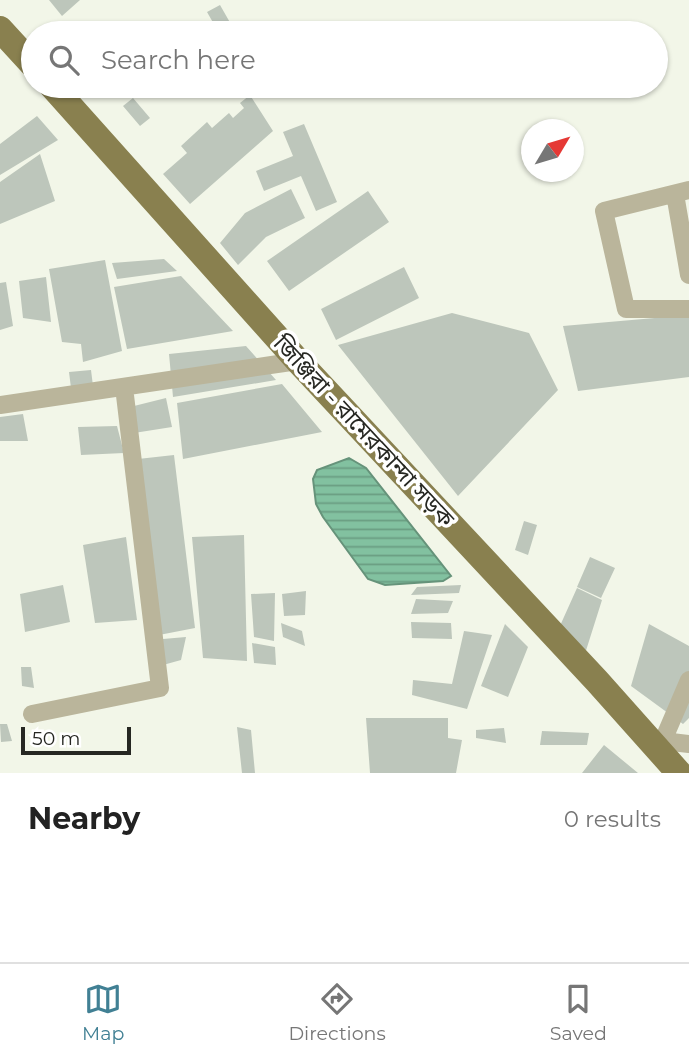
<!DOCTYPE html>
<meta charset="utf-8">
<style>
body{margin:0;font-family:Montserrat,"Noto Sans Bengali",sans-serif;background:#f6f6f6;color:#222}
.compass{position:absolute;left:521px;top:119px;width:63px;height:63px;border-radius:50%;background:#fff;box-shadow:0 2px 5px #0004;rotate:52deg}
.scale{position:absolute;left:21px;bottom:18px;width:110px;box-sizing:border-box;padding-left:7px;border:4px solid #262722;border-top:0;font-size:19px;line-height:24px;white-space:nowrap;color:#262722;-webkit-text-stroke:5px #fff;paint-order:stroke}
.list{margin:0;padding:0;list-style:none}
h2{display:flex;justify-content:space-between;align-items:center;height:91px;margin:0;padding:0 28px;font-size:30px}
h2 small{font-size:23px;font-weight:400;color:#767676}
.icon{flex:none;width:38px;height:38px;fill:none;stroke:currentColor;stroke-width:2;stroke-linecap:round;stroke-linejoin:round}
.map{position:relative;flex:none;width:689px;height:773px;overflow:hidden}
.search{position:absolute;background:#fff;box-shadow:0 2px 5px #0004;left:21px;right:21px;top:21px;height:77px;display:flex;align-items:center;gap:18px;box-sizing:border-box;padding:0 24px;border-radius:38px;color:#767676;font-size:26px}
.sheet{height:189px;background:#fff}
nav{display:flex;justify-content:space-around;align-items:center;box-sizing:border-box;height:98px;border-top:2px solid #e0e0e0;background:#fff;font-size:19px;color:#767676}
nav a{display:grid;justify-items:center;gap:4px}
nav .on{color:#418094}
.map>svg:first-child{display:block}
</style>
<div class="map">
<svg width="689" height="773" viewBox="0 0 689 773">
<defs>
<pattern id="water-rules" width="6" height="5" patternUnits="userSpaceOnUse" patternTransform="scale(1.75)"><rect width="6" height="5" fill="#82c1a0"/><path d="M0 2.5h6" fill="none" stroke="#6a9d82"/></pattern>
</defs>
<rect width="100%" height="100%" fill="#f2f6e8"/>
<path fill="url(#water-rules)" stroke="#66937a" stroke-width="2" d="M 349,458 L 366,468 L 451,576 L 443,581 L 385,585 L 368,579 L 323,517 L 316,504 L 313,479 L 317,470 Z"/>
<path fill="#bdc6bb" d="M 49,0 L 80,0 L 62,16 Z
M 220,5 L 236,33 L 219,33 L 207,12 Z
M 250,95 L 273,131 L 190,204 L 163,174 L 187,153 L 181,146 L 207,122 L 212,128 L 229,113 L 233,118 L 244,108 L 240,103 Z
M 133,98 L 150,118 L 140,126 L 123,106 Z
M 37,116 L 58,140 L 0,175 L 0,144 Z
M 304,124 L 337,202 L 316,211 L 301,176 L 264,191 L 256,171 L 293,156 L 283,132 Z
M 40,154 L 55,201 L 0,224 L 0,182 Z
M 291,189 L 305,218 L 266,237 L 238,265 L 220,243 L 245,213 Z
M 368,191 L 389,222 L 289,291 L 267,261 Z
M 164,259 L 177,271 L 117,279 L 112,263 Z
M 105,260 L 122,351 L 83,362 L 81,344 L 62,342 L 49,269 Z
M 404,267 L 419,298 L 336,340 L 321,309 Z
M 181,276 L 233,331 L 127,349 L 114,287 Z
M 46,277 L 51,322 L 23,318 L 19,281 Z
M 6,282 L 13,326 L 0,330 L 0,283 Z
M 452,313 L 529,333 L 558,390 L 458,496 L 338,345 Z
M 689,315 L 689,377 L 578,391 L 563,326 Z
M 246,346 L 276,380 L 173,397 L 169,354 Z
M 91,370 L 93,386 L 71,388 L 69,372 Z
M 282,384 L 322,432 L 183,459 L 177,403 Z
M 166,398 L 172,427 L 134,433 L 130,407 Z
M 23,414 L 28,441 L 0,441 L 0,417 Z
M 117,426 L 124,453 L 81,455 L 78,427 Z
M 174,455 L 195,628 L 159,635 L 138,459 Z
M 524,521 L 537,525 L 528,555 L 515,550 Z
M 244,535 L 247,661 L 203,658 L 192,537 Z
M 126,537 L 137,620 L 95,623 L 83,545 Z
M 590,557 L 615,568 L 601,598 L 577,587 Z
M 63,585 L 70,622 L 25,632 L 20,594 Z
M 461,585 L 459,593 L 411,595 L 417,587 Z
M 577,588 L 602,600 L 583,660 L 559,628 Z
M 306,591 L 305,615 L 284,616 L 282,594 Z
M 275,593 L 274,641 L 254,637 L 251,594 Z
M 416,599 L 453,601 L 448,613 L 411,614 Z
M 411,622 L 451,623 L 452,639 L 412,638 Z
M 281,623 L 302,631 L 305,646 L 283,637 Z
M 505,624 L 528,647 L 508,697 L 481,686 Z
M 649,624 L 689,646 L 689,718 L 683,724 L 631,686 Z
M 464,631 L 492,635 L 467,709 L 412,695 L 413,680 L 452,684 Z
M 186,637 L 181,660 L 163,665 L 163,639 Z
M 252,643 L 275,647 L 276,665 L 254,663 Z
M 21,667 L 31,667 L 34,688 L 22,686 Z
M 366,718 L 448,718 L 448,738 L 462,740 L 456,773 L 370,773 Z
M 0,724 L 7,724 L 12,741 L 1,742 Z
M 237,727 L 251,730 L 255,773 L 242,773 Z
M 504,728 L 506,743 L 476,738 L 476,730 Z
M 542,731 L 589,733 L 587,745 L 540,745 Z
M 604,745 L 638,773 L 582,773 Z"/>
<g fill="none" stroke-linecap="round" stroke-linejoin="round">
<path stroke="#bab59b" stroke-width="18" d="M 689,190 L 604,211 L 626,309 L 689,309
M 675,194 L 689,275
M 0,405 L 298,361
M 32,714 L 160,688 L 124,387
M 663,741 L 689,744
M 659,750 L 689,680"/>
<path stroke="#89804f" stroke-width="26" d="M 0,29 L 33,65
M 52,86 L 298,361 L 597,681 L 679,773"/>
</g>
<g text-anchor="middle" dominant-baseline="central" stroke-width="7" stroke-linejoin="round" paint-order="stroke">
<g font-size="23" fill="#262722" stroke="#fff">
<text transform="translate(364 431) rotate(47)">জিঞ্জিরা - রামেরকান্দা সড়ক</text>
</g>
</g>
</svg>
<svg class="compass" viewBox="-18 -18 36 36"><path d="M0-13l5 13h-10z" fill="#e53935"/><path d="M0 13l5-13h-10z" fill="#767676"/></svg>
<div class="scale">50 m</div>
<div class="search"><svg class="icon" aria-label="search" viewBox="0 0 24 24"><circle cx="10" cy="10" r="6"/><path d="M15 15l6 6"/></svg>Search here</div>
</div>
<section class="sheet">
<h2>Nearby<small>0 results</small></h2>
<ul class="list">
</ul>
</section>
<nav>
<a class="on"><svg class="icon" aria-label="map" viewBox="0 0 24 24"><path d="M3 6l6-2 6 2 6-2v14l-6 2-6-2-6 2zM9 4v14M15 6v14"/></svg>Map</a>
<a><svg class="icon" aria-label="directions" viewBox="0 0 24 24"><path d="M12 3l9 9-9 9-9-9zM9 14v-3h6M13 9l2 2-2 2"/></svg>Directions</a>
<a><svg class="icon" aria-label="saved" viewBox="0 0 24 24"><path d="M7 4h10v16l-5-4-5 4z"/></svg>Saved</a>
</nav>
